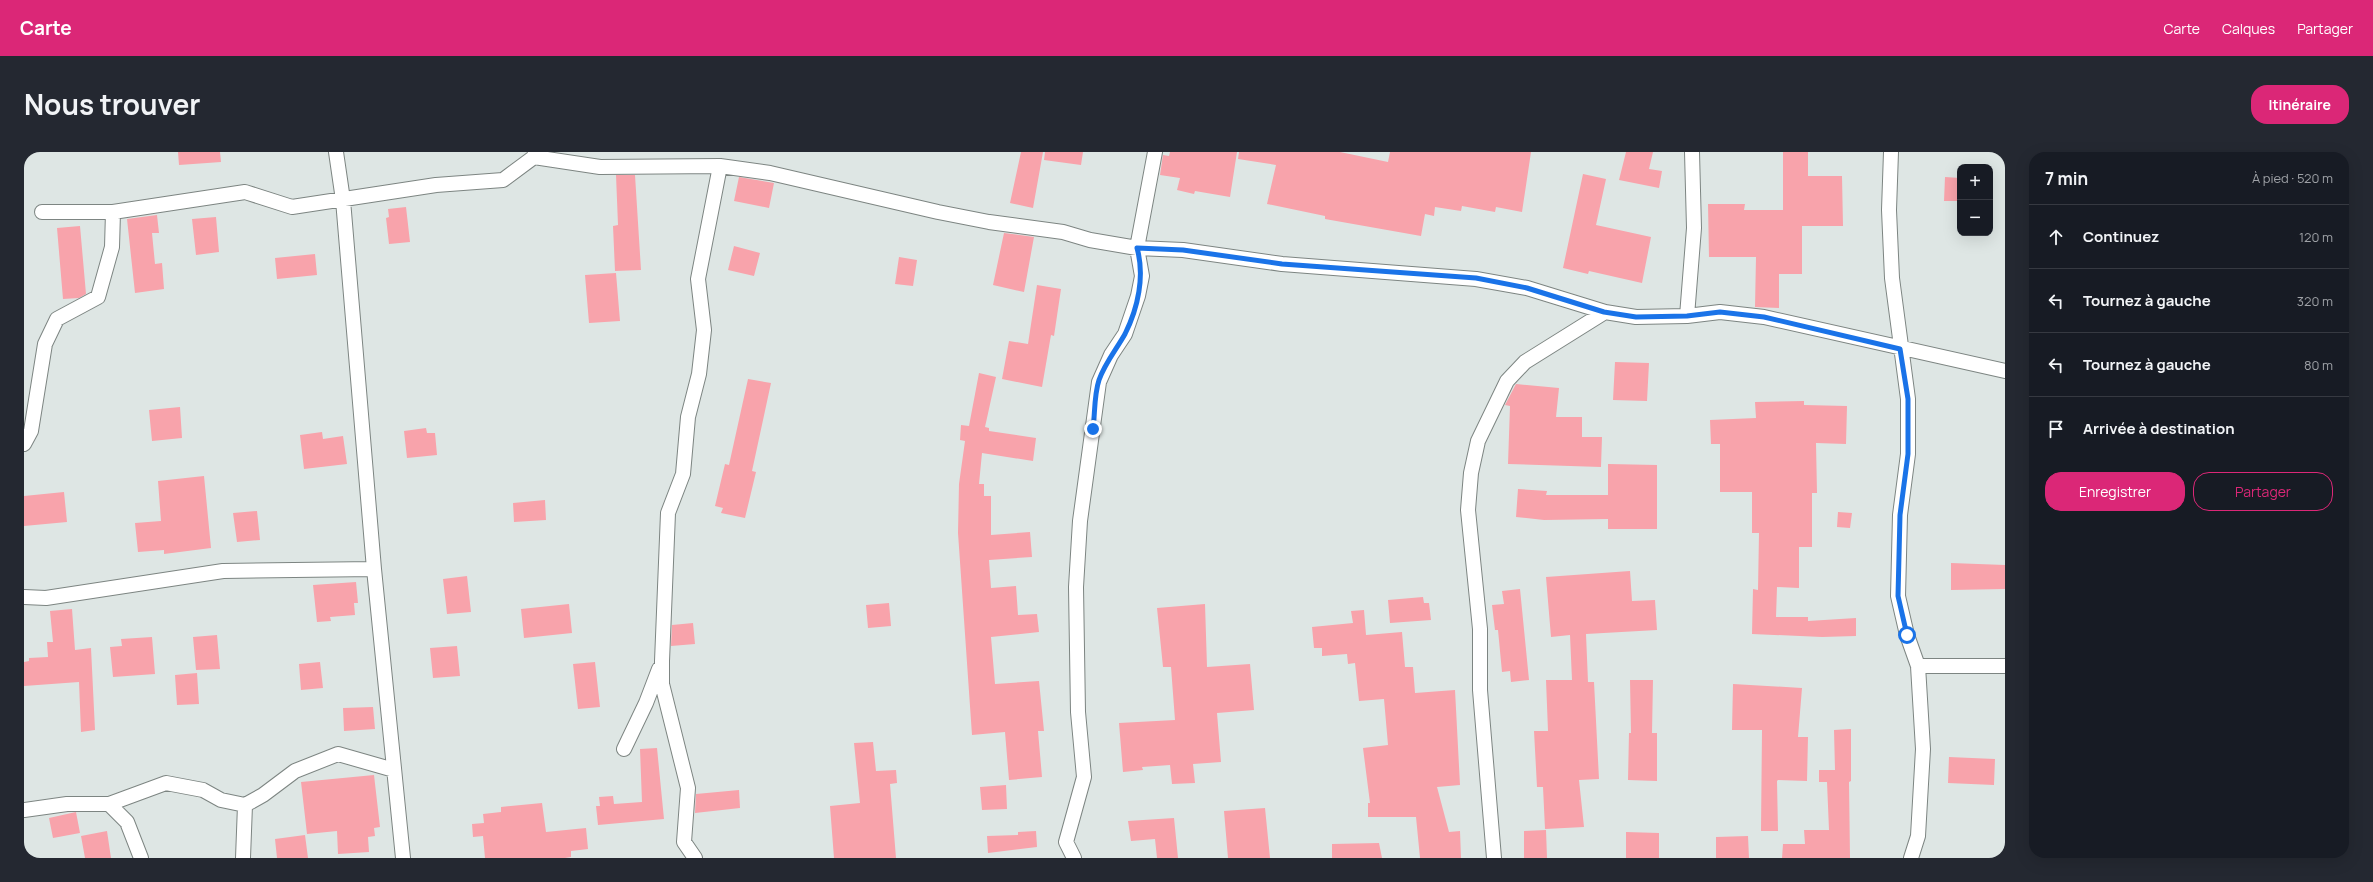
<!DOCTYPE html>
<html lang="fr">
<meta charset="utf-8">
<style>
body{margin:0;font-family:Manrope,sans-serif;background:#242831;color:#f1f3f6}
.controls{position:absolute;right:12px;top:12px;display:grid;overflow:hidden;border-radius:8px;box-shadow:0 4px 16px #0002}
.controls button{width:36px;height:36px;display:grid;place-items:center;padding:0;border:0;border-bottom:1px solid #363941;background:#171b24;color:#f1f3f6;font:20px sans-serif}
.stop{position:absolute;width:12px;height:12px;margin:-9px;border:3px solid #1a73e8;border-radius:50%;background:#fff}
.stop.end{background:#1a73e8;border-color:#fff;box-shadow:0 1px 4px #0008}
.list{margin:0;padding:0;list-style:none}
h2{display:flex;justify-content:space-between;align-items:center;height:52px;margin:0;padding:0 16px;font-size:17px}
h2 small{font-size:13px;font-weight:400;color:#9ea1a6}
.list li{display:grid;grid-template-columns:26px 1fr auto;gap:12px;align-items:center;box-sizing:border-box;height:64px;padding:0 16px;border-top:1px solid #363941}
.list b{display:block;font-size:15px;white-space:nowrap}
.list em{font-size:13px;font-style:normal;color:#9ea1a6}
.actions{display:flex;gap:8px;padding:12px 16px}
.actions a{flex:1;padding:9px 0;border:1px solid #db2777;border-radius:16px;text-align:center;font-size:14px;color:#db2777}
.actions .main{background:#db2777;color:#fff}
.icon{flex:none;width:22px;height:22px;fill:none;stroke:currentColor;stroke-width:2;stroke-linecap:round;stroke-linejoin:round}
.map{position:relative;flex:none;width:1981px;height:706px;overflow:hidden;border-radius:16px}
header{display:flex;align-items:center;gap:24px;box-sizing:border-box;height:56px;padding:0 20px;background:#db2777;color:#fff}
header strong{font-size:19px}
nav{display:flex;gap:22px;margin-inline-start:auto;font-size:14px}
.intro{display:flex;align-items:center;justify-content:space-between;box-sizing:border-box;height:96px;padding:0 24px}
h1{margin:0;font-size:28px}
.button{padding:10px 18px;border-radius:16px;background:#db2777;color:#fff;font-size:14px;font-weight:700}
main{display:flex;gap:24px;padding:0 24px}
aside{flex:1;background:#171b24;border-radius:16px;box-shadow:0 4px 16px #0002}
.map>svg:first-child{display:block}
</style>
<header>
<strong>Carte</strong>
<nav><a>Carte</a><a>Calques</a><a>Partager</a></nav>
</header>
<div class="intro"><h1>Nous trouver</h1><a class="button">Itinéraire</a></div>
<main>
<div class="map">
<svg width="1981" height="706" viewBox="0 0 1981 706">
<rect width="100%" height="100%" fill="#dee6e4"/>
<path fill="#f8a3ab" d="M 154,0 L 196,0 L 197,10 L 155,13 Z
M 997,0 L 1019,0 L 1009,56 L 986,51 Z
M 1021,0 L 1059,0 L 1057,13 L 1020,8 Z
M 1146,0 L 1213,0 L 1206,45 L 1171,39 L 1170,42 L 1153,38 L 1156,26 L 1136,23 L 1139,3 L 1145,4 Z
M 1215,0 L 1316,0 L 1364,10 L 1366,0 L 1507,0 L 1498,60 L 1472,55 L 1471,60 L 1438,54 L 1437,59 L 1411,55 L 1410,64 L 1401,62 L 1397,84 L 1301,67 L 1301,64 L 1243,52 L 1252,13 L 1214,7 Z
M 1602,0 L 1629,0 L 1625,17 L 1638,19 L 1635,36 L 1595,28 Z
M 1759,0 L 1784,0 L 1784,24 L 1818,24 L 1819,74 L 1778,74 L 1778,122 L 1755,122 L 1755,156 L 1731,155 L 1732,105 L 1685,105 L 1684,52 L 1721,52 L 1720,58 L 1759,58 Z
M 1559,22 L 1582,27 L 1572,73 L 1627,85 L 1618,131 L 1565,119 L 1564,122 L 1539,116 Z
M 592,23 L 611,23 L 617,118 L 591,119 L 589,74 L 594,73 Z
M 715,25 L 750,31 L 745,56 L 710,49 Z
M 1921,25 L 1936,26 L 1936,49 L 1920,49 Z
M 382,55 L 386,90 L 365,92 L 362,66 L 365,65 L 364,57 Z
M 133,63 L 135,81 L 128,81 L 131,112 L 138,111 L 140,137 L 111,141 L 103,67 Z
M 192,65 L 195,100 L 172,103 L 168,67 Z
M 56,74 L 62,142 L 55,146 L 39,147 L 33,76 Z
M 980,81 L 1010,85 L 1000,140 L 969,133 Z
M 710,94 L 736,101 L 730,124 L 704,118 Z
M 291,102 L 293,123 L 253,127 L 251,106 Z
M 875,105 L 893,108 L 889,134 L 871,132 Z
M 592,121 L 596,169 L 565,171 L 561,123 Z
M 1013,133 L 1037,137 L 1030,184 L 1027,183 L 1018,235 L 978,227 L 985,189 L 1004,192 Z
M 1591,210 L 1625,211 L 1623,249 L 1589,248 Z
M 955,221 L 972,225 L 961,275 L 965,276 L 965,279 L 1012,286 L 1009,309 L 958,301 L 955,332 L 960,332 L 960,344 L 967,344 L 967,383 L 1006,380 L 1008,405 L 965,408 L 967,436 L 992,434 L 994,463 L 1013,462 L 1015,480 L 967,485 L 971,532 L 1015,529 L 1020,579 L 1014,579 L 1018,625 L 985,628 L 981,580 L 948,583 L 934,381 L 935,332 L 941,289 L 936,288 L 937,273 L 945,274 Z
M 724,227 L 747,231 L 728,319 L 732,320 L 721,366 L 697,361 L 699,356 L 691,354 L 701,312 L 705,313 Z
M 1492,232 L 1535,236 L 1532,265 L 1558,265 L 1558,285 L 1578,285 L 1577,315 L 1484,312 L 1486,254 L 1481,253 Z
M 1780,249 L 1780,253 L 1823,254 L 1822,292 L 1792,291 L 1793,341 L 1788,341 L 1788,395 L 1775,395 L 1775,436 L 1753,435 L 1752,465 L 1784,465 L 1784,469 L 1832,466 L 1832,484 L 1798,485 L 1728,482 L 1729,437 L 1734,438 L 1735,381 L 1728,381 L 1728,340 L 1696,340 L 1696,292 L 1687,292 L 1686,268 L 1732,266 L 1731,250 Z
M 156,255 L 158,286 L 128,289 L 125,258 Z
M 402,276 L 403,281 L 411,281 L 413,303 L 383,306 L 380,279 Z
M 298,280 L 299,287 L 319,284 L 323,312 L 280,317 L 276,283 Z
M 1584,312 L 1633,313 L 1633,377 L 1584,377 L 1584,367 L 1520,368 L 1492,365 L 1494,337 L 1523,339 L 1522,343 L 1584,343 Z
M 180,324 L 187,396 L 140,402 L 140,398 L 114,400 L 111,371 L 137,369 L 134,329 Z
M 40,340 L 43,370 L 0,374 L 0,344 Z
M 521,348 L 522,368 L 490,370 L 489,351 Z
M 233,359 L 236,388 L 213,390 L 209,361 Z
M 1814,360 L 1828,361 L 1826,376 L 1813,375 Z
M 1927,411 L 1981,413 L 1981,437 L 1927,438 Z
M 1606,419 L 1608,449 L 1631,448 L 1633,478 L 1562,482 L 1564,530 L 1570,530 L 1575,627 L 1555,628 L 1560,675 L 1521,677 L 1519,635 L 1513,635 L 1510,579 L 1524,579 L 1522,528 L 1548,528 L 1546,483 L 1527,485 L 1522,425 Z
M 443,424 L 447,460 L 423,462 L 419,427 Z
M 332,430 L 334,451 L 330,451 L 331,463 L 306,465 L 307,469 L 293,470 L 289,433 Z
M 1496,437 L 1505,528 L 1487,530 L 1486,519 L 1478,520 L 1474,478 L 1471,478 L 1468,453 L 1480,452 L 1478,439 Z
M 1399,445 L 1400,451 L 1405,451 L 1407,468 L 1366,471 L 1364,448 Z
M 865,451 L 867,474 L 844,476 L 842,453 Z
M 545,452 L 548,481 L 500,486 L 497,457 Z
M 1181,452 L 1183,515 L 1226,512 L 1230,558 L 1193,561 L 1197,610 L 1169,612 L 1171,631 L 1148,632 L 1146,613 L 1118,615 L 1119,618 L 1099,620 L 1095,571 L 1151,568 L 1147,515 L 1139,515 L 1133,456 Z
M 48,457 L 51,498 L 67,496 L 71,578 L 57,580 L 55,530 L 0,534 L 0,510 L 5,509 L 5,506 L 24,505 L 23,490 L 29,490 L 26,459 Z
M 1340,458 L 1342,483 L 1378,480 L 1381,515 L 1389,515 L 1391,541 L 1431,538 L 1436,633 L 1413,635 L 1425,680 L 1436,679 L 1437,706 L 1396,706 L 1392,665 L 1344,665 L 1344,651 L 1346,651 L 1339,596 L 1364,593 L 1360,547 L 1335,549 L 1331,511 L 1324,512 L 1323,502 L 1298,504 L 1298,496 L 1290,496 L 1288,475 L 1329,471 L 1327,459 Z
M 669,471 L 671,492 L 647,494 L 648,473 Z
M 193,483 L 196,517 L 172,518 L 169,485 Z
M 128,485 L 131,522 L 89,525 L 86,495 L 98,494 L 97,487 Z
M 433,494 L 436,524 L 409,526 L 406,496 Z
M 296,510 L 299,536 L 277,538 L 275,512 Z
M 571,510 L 576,555 L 554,557 L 549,512 Z
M 173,521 L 175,552 L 153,553 L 151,523 Z
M 1606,528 L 1629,528 L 1628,581 L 1633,581 L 1633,629 L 1604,628 L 1605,581 L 1607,581 Z
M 1709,532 L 1778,536 L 1774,585 L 1784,585 L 1783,629 L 1754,628 L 1753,629 L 1754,679 L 1737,679 L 1738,578 L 1708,578 Z
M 349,555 L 351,577 L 320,579 L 319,556 Z
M 1827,577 L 1827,629 L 1825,630 L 1826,706 L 1758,706 L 1759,692 L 1781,692 L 1780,678 L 1805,678 L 1803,630 L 1795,630 L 1795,618 L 1811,618 L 1810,578 Z
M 849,590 L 852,619 L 872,618 L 873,631 L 866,632 L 872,706 L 810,706 L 806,654 L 836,651 L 830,591 Z
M 633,596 L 640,667 L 574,673 L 572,654 L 576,654 L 575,645 L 589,644 L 590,652 L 618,650 L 616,597 Z
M 1925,605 L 1971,607 L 1970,633 L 1924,631 Z
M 350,623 L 356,675 L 350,676 L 351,684 L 344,685 L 345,700 L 314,702 L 313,679 L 283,682 L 277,630 Z
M 982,633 L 983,657 L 958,658 L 956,635 Z
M 715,638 L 716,656 L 671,661 L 672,642 Z
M 518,651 L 522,680 L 562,676 L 564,697 L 547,699 L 547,705 L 541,706 L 461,706 L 459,684 L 449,685 L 448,672 L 460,671 L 459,662 L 477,660 L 477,655 Z
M 1241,656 L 1246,706 L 1204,706 L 1200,659 Z
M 52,660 L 56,681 L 29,686 L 25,666 Z
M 1150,666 L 1154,706 L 1133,706 L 1131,687 L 1107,689 L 1104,669 Z
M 1522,678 L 1523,706 L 1500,706 L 1500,679 Z
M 83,679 L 87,706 L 61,706 L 57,684 Z
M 1012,679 L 1013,695 L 964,701 L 963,684 L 994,683 L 994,680 Z
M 1602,680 L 1635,681 L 1635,706 L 1602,706 Z
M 281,683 L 284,706 L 253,706 L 251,687 Z
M 1724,684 L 1725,706 L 1692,706 L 1692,685 Z
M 1355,691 L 1358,706 L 1308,706 L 1308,692 Z"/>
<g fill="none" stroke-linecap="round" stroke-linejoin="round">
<defs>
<path id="street" d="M 312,0 L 319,48 L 350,417 L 379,706
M 1867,0 L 1865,58 L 1868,126 L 1884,247 L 1884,302 L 1876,363 L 1874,444 L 1883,483 L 1894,514 L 1899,597 L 1894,684 L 1887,706
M 510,5 L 576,15 L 696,14 L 746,21 L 914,60 L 965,70 L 1039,80 L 1066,88 L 1113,96 L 1159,98 L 1258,112 L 1452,127 L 1503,136 L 1581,160 L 1612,165 L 1663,164 L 1696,160 L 1740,165 L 1981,219
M 18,60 L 89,60 L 221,40 L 268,55 L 412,33 L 479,28 L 510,5 L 511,0
M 1663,164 L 1670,76 L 1668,0
M 0,292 L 7,279 L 21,192 L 33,167 L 74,145 L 88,95 L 89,60
M 0,445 L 22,446 L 199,419 L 350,417
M 1894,514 L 1981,514
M 600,597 L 622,551 L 635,517
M 85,652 L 142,631 L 179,638 L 197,648 L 221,653 L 239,643 L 271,619 L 314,602 L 370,618
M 0,658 L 43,652 L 85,652 L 103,670 L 117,706
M 219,706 L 221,653
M 671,706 L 660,690 L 664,636 L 638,532 L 638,509 L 644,361 L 659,322 L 664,265 L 675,222 L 680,178 L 674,127 L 696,14
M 1050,706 L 1042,690 L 1060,625 L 1054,560 L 1052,435 L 1056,369 L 1075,230 L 1087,203 L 1101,182 L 1114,144 L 1118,124 L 1113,96 L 1131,0
M 1470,706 L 1456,538 L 1456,477 L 1444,358 L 1447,321 L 1454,289 L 1483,229 L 1501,210 L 1581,160"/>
</defs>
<use href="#street" stroke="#7d8582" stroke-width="16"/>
<use href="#street" stroke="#fff" stroke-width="14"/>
</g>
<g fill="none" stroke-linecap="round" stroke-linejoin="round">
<path stroke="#1a73e8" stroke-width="5" d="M 1069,277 C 1071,262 1070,243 1075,228 C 1081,211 1092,198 1101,182 C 1114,156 1121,124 1113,96 L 1159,98 L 1258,112 L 1452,126 L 1503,136 L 1580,160 L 1612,165 L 1663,164 L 1696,160 L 1740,165 L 1876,197 L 1884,247 L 1884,302 L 1876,363 L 1874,444 L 1883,483"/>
</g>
</svg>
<div class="controls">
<button>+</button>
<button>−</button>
</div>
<div class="stop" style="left:1883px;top:483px"></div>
<div class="stop end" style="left:1069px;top:277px"></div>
</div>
<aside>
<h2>7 min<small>À pied · 520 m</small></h2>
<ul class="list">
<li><svg class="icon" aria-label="ahead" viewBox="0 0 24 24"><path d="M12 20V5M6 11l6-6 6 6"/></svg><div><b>Continuez</b></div><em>120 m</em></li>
<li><svg class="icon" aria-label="left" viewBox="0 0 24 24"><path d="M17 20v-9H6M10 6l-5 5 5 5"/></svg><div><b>Tournez à gauche</b></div><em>320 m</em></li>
<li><svg class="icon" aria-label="left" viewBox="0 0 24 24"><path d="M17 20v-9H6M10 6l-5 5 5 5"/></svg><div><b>Tournez à gauche</b></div><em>80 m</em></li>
<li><svg class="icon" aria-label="arrive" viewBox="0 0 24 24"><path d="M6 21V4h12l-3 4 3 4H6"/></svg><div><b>Arrivée à destination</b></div></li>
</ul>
<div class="actions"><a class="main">Enregistrer</a><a>Partager</a></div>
</aside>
</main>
